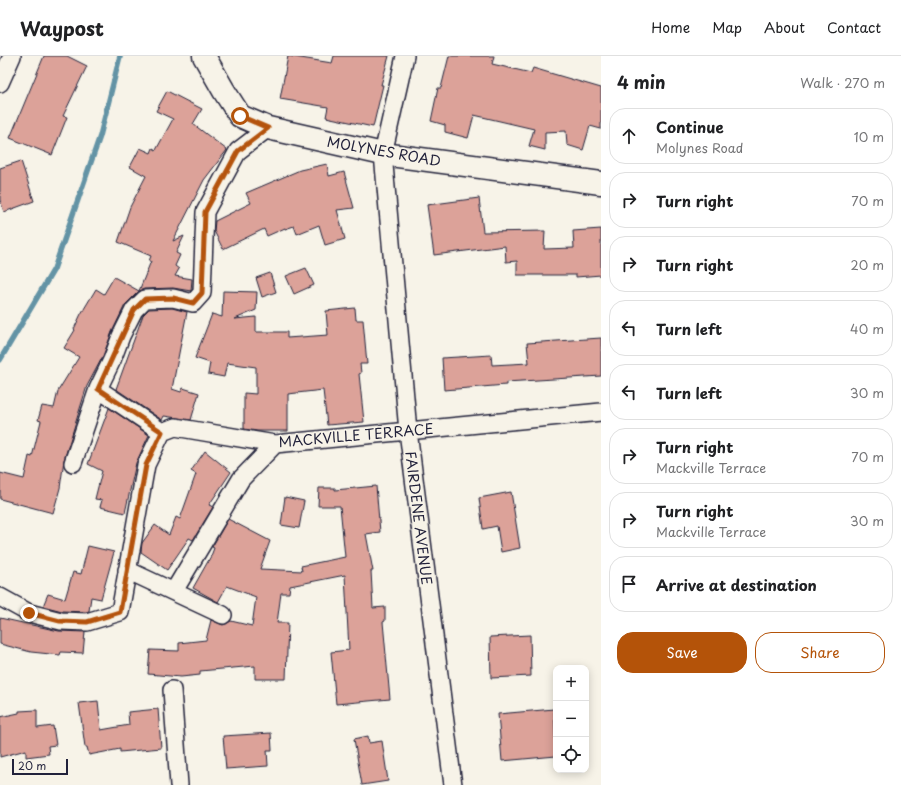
<!DOCTYPE html>
<meta charset="utf-8">
<style>
body{margin:0;font-family:"Playpen Sans",sans-serif;background:#f2f2f2;color:#202124}
.controls{position:absolute;right:12px;bottom:12px;display:grid;overflow:hidden;border-radius:8px;box-shadow:0 2px 10px #0003}
.controls button{width:36px;height:36px;display:grid;place-items:center;padding:0;border:0;border-bottom:1px solid #e0e0e0;background:#fff;color:#202124;font:20px sans-serif}
.scale{position:absolute;left:12px;bottom:10px;width:56px;box-sizing:border-box;padding-left:4px;border:2px solid #22223b;border-top:0;font-size:11px;line-height:14px;white-space:nowrap;color:#22223b;-webkit-text-stroke:3px #f7f3e8;paint-order:stroke}
.stop{position:absolute;width:12px;height:12px;margin:-9px;border:3px solid #b45309;border-radius:50%;background:#fff}
.stop.end{background:#b45309;border-color:#fff;box-shadow:0 1px 4px #0008}
.list{margin:0;padding:0;list-style:none}
h2{display:flex;justify-content:space-between;align-items:center;height:52px;margin:0;padding:0 16px;font-size:17px}
h2 small{font-size:13px;font-weight:400;color:#757577}
.list li{display:grid;grid-template-columns:26px 1fr auto;gap:12px;align-items:center;box-sizing:border-box;height:56px;margin:0 8px 8px;padding:0 8px;border:1px solid #e0e0e0;border-radius:16px}
.list b{display:block;font-size:15px;white-space:nowrap}
.list p{margin:0;font-size:13px;white-space:nowrap;color:#757577}
.list em{font-size:13px;font-style:normal;color:#757577}
.actions{display:flex;gap:8px;padding:12px 16px}
.actions a{flex:1;padding:9px 0;border:1px solid #b45309;border-radius:16px;text-align:center;font-size:14px;color:#b45309}
.actions .main{background:#b45309;color:#fff}
.icon{flex:none;width:22px;height:22px;fill:none;stroke:currentColor;stroke-width:2;stroke-linecap:round;stroke-linejoin:round}
.map{position:relative;flex:none;width:601px;height:729px;overflow:hidden}
header{display:flex;align-items:center;gap:24px;box-sizing:border-box;height:56px;padding:0 20px;background:#fff;border-bottom:1px solid #e0e0e0}
header strong{font-size:19px}
nav{display:flex;gap:22px;margin-inline-start:auto;font-size:14px}
main{display:flex}
aside{flex:1;background:#fff}
.map>svg:first-child{display:block}
</style>
<header>
<strong>Waypost</strong>
<nav><a>Home</a><a>Map</a><a>About</a><a>Contact</a></nav>
</header>
<main>
<div class="map">
<svg width="601" height="729" viewBox="0 0 601 729">
<rect width="100%" height="100%" fill="#f7f3e8"/>
<filter id="ink" filterUnits="userSpaceOnUse"><feTurbulence type="fractalNoise" baseFrequency=".025" numOctaves="2"/><feDisplacementMap in="SourceGraphic" scale="8" xChannelSelector="R" yChannelSelector="G"/><feConvolveMatrix kernelMatrix="1 2 1 2 8 2 1 2 1" color-interpolation-filters="sRGB"/></filter>
<g filter="url(#ink)">
<g fill="none" stroke-linecap="round" stroke-linejoin="round">
<path stroke="#6393a5" stroke-width="5.5" d="M 0,304 L 54,213 L 100,80 L 120,0"/>
</g>
<path fill="#dca299" stroke="#22223b" d="M 44,0 L 67,0 L 87,10 L 63,60 L 67,61 L 52,99 L 10,82 Z
M 288,0 L 332,7 L 334,0 L 389,0 L 381,29 L 383,29 L 373,71 L 326,61 L 328,51 L 280,43 Z
M 449,0 L 494,0 L 492,8 L 531,17 L 533,12 L 601,32 L 601,73 L 590,70 L 583,94 L 567,89 L 566,75 L 545,76 L 545,94 L 529,90 L 534,73 L 474,59 L 468,82 L 445,76 L 445,69 L 431,65 L 438,32 L 441,32 Z
M 167,35 L 202,53 L 193,68 L 227,94 L 204,124 L 173,185 L 184,180 L 176,197 L 180,199 L 175,210 L 179,213 L 175,220 L 192,223 L 191,235 L 173,232 L 144,233 L 138,236 L 125,249 L 112,276 L 103,300 L 87,330 L 64,404 L 60,432 L 53,457 L 0,443 L 0,417 L 24,423 L 29,400 L 32,401 L 41,365 L 38,364 L 42,350 L 54,352 L 58,335 L 79,301 L 64,292 L 75,274 L 74,273 L 81,258 L 96,233 L 104,238 L 114,221 L 139,235 L 151,205 L 149,205 L 151,200 L 118,186 L 130,151 L 146,120 L 130,111 L 140,92 L 151,97 L 153,92 L 156,94 L 173,63 L 156,55 Z
M 21,105 L 34,145 L 4,156 L 0,144 L 0,112 Z
M 327,108 L 329,120 L 344,116 L 354,152 L 337,154 L 345,183 L 325,189 L 319,169 L 297,178 L 294,170 L 285,173 L 285,172 L 267,180 L 264,173 L 223,193 L 214,175 L 215,165 L 251,147 L 246,137 L 300,114 Z
M 479,142 L 483,176 L 545,175 L 544,193 L 574,192 L 573,175 L 601,173 L 601,219 L 576,221 L 576,219 L 517,219 L 517,205 L 506,206 L 505,190 L 434,199 L 427,149 Z
M 306,212 L 314,229 L 294,238 L 286,220 Z
M 270,217 L 276,236 L 262,241 L 256,222 Z
M 223,235 L 257,236 L 256,254 L 235,263 L 256,261 L 256,276 L 287,276 L 287,282 L 328,279 L 326,255 L 355,252 L 356,264 L 363,264 L 367,308 L 360,308 L 361,317 L 359,318 L 364,366 L 327,369 L 323,334 L 288,338 L 288,375 L 257,375 L 244,373 L 244,337 L 256,338 L 256,311 L 227,307 L 224,321 L 208,318 L 210,307 L 195,302 L 212,258 L 222,261 Z
M 172,252 L 187,256 L 172,333 L 181,336 L 183,332 L 199,337 L 191,364 L 164,360 L 162,364 L 116,333 L 143,259 L 149,253 Z
M 601,282 L 601,320 L 506,326 L 506,329 L 444,334 L 442,302 L 491,299 L 492,309 L 529,307 L 527,287 Z
M 109,352 L 149,379 L 136,407 L 125,457 L 100,451 L 102,444 L 95,443 L 102,415 L 88,408 Z
M 205,395 L 231,416 L 209,449 L 213,451 L 193,484 L 189,482 L 167,514 L 141,496 L 142,487 L 155,469 L 169,479 L 176,461 L 180,463 L 196,418 L 191,415 Z
M 376,430 L 380,476 L 366,478 L 373,515 L 371,515 L 373,552 L 385,551 L 385,565 L 383,566 L 390,643 L 336,648 L 331,596 L 349,594 L 345,519 L 290,530 L 289,537 L 281,537 L 277,567 L 288,567 L 286,623 L 255,623 L 255,610 L 200,615 L 200,619 L 181,621 L 148,618 L 150,594 L 179,595 L 179,587 L 206,584 L 211,564 L 223,569 L 231,565 L 252,570 L 256,541 L 227,530 L 218,546 L 193,532 L 211,500 L 214,492 L 212,491 L 228,463 L 270,485 L 260,513 L 302,515 L 301,510 L 345,501 L 340,450 L 318,450 L 319,432 L 335,432 L 335,434 Z
M 511,436 L 520,492 L 501,496 L 497,470 L 483,473 L 479,442 Z
M 285,441 L 304,445 L 299,472 L 281,469 Z
M 88,490 L 114,496 L 101,543 L 91,541 L 89,555 L 86,556 L 62,555 L 43,550 L 48,538 L 65,543 L 73,516 L 81,518 Z
M 0,562 L 59,575 L 85,576 L 83,597 L 61,596 L 60,599 L 31,596 L 0,588 Z
M 530,579 L 531,620 L 491,622 L 490,581 Z
M 98,645 L 101,674 L 129,669 L 128,656 L 158,653 L 161,692 L 120,696 L 120,693 L 89,699 L 87,691 L 85,691 L 79,647 Z
M 554,653 L 556,700 L 502,705 L 498,658 Z
M 37,654 L 37,672 L 53,670 L 56,689 L 48,690 L 49,698 L 26,701 L 26,694 L 0,701 L 0,661 L 19,657 L 19,655 Z
M 271,677 L 272,694 L 267,694 L 268,710 L 226,713 L 223,680 Z
M 368,680 L 369,687 L 382,685 L 388,725 L 362,729 L 354,683 Z"/>
<g fill="none" stroke-linecap="round" stroke-linejoin="round">
<defs>
<path id="minor" d="M 405,0 L 383,98 L 408,375 L 453,729
M 0,27 L 12,0
M 98,333 L 162,376
M 73,407 L 98,333 L 112,304 L 121,280 L 134,254 L 145,243 L 173,242 L 193,247 L 202,237 L 205,156 L 238,95 L 268,72
M 127,514 L 223,559
M 174,535 L 241,423 L 275,388
M 0,541 L 29,557 L 61,565 L 87,566 L 120,556 L 146,409 L 162,376 L 175,371 L 275,388 L 601,356
M 172,634 L 179,729"/>
<path id="secondary" d="M 204,0 L 224,35 L 240,60 L 268,72 L 383,98 L 601,127"/>
</defs>
<use href="#minor" stroke="#22223b" stroke-width="20"/>
<use href="#secondary" stroke="#22223b" stroke-width="25"/>
<use href="#minor" stroke="#f7f3e8" stroke-width="17"/>
<use href="#secondary" stroke="#f7f3e8" stroke-width="22"/>
</g>
</g>
<g fill="none" stroke-linecap="round" stroke-linejoin="round" filter="url(#ink)">
<path stroke="#b45309" stroke-width="5" d="M 29,557 L 60,565 L 87,566 L 120,556 L 146,409 L 162,376 L 98,333 L 134,254 L 145,243 L 173,242 L 193,247 L 202,237 L 205,156 L 238,95 L 268,72 L 240,60"/>
</g>
<g text-anchor="middle" dominant-baseline="central" stroke-width="3" stroke-linejoin="round" paint-order="stroke">
<g font-size="14" fill="#22223b" stroke="#f7f3e8">
<text transform="translate(384 95) rotate(10)">MOLYNES ROAD</text>
<text transform="translate(356 379) rotate(-5)">MACKVILLE TERRACE</text>
<text transform="translate(419 462) rotate(83)">FAIRDENE AVENUE</text>
</g>
</g>
</svg>
<div class="controls">
<button>+</button>
<button>−</button>
<button><svg class="icon" aria-label="locate" viewBox="0 0 24 24"><circle cx="12" cy="12" r="6"/><path d="M12 2v4M12 18v4M2 12h4M18 12h4"/></svg></button>
</div>
<div class="scale">20 m</div>
<div class="stop" style="left:240px;top:60px"></div>
<div class="stop end" style="left:29px;top:557px"></div>
</div>
<aside>
<h2>4 min<small>Walk · 270 m</small></h2>
<ul class="list">
<li><svg class="icon" aria-label="ahead" viewBox="0 0 24 24"><path d="M12 20V5M6 11l6-6 6 6"/></svg><div><b>Continue</b><p>Molynes Road</p></div><em>10 m</em></li>
<li><svg class="icon" aria-label="right" viewBox="0 0 24 24"><path d="M7 20v-9h11M14 6l5 5-5 5"/></svg><div><b>Turn right</b></div><em>70 m</em></li>
<li><svg class="icon" aria-label="right" viewBox="0 0 24 24"><path d="M7 20v-9h11M14 6l5 5-5 5"/></svg><div><b>Turn right</b></div><em>20 m</em></li>
<li><svg class="icon" aria-label="left" viewBox="0 0 24 24"><path d="M17 20v-9H6M10 6l-5 5 5 5"/></svg><div><b>Turn left</b></div><em>40 m</em></li>
<li><svg class="icon" aria-label="left" viewBox="0 0 24 24"><path d="M17 20v-9H6M10 6l-5 5 5 5"/></svg><div><b>Turn left</b></div><em>30 m</em></li>
<li><svg class="icon" aria-label="right" viewBox="0 0 24 24"><path d="M7 20v-9h11M14 6l5 5-5 5"/></svg><div><b>Turn right</b><p>Mackville Terrace</p></div><em>70 m</em></li>
<li><svg class="icon" aria-label="right" viewBox="0 0 24 24"><path d="M7 20v-9h11M14 6l5 5-5 5"/></svg><div><b>Turn right</b><p>Mackville Terrace</p></div><em>30 m</em></li>
<li><svg class="icon" aria-label="arrive" viewBox="0 0 24 24"><path d="M6 21V4h12l-3 4 3 4H6"/></svg><div><b>Arrive at destination</b></div></li>
</ul>
<div class="actions"><a class="main">Save</a><a>Share</a></div>
</aside>
</main>
